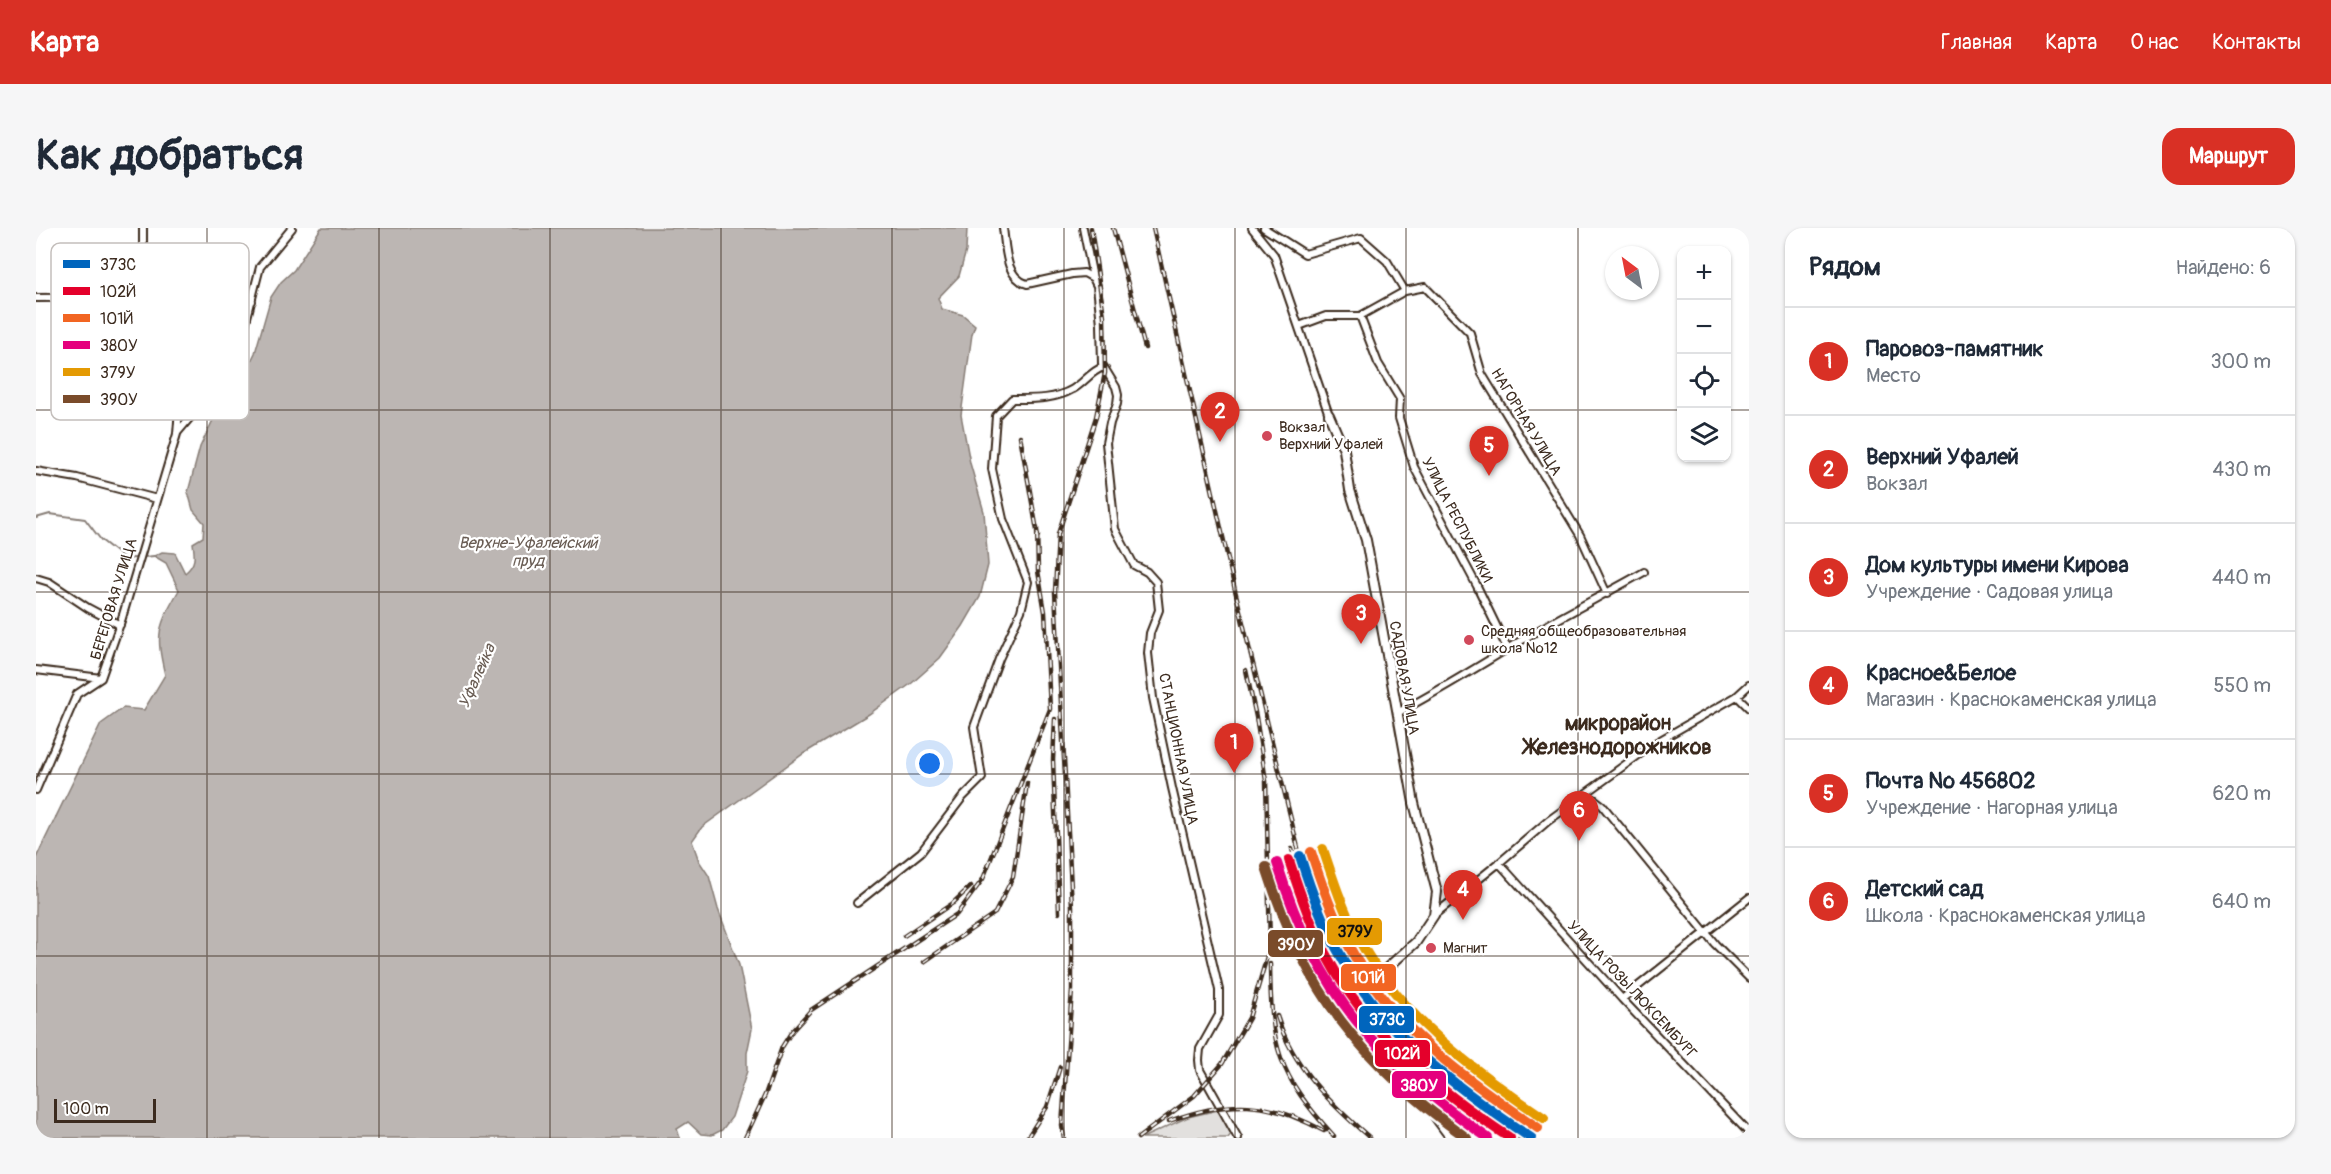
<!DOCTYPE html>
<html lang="ru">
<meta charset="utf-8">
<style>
body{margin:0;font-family:Pangolin,sans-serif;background:#f6f6f7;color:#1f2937}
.controls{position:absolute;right:18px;top:18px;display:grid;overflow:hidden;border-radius:12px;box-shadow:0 2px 4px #0004}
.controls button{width:54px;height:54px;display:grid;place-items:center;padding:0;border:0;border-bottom:2px solid #e0e1e3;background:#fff;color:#1f2937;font:30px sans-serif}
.compass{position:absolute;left:1569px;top:18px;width:54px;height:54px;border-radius:50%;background:#fff;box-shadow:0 2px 4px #0004;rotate:328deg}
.scale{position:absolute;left:18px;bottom:15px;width:102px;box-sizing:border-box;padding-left:6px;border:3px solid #3b2a1e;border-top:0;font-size:16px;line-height:21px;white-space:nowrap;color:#3b2a1e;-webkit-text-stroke:4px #fff;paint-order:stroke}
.you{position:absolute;left:894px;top:536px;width:21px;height:21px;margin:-15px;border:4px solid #fff;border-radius:50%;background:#1a73e8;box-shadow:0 0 0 9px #1a73e833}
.badge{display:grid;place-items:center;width:39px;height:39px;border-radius:50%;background:#d93025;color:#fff;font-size:20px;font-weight:700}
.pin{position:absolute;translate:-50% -50px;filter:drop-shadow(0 2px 3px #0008)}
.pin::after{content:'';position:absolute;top:32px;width:21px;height:18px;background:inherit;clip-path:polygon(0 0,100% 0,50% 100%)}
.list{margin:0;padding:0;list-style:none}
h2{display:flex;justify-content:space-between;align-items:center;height:78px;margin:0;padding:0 24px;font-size:26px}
h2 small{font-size:20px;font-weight:400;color:#747a83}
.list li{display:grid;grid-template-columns:39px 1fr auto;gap:18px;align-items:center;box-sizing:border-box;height:108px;padding:0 24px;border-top:2px solid #e0e1e3}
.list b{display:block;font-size:22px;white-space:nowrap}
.list p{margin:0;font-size:20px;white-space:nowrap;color:#747a83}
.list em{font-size:20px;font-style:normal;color:#747a83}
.icon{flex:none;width:33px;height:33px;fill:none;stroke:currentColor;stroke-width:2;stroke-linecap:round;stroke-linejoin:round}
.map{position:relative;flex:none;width:1713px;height:910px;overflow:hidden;border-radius:18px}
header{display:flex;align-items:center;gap:36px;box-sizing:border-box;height:84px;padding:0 30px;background:#d93025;color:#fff}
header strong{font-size:28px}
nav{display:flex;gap:33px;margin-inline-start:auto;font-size:21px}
.intro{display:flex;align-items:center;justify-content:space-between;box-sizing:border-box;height:144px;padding:0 36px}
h1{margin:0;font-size:42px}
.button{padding:15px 27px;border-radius:18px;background:#d93025;color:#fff;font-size:21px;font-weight:700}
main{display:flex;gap:36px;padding:0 36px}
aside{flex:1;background:#fff;border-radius:18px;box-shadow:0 2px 4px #0004}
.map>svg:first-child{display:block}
</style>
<header>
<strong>Карта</strong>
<nav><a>Главная</a><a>Карта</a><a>О нас</a><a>Контакты</a></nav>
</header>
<div class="intro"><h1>Как добраться</h1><a class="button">Маршрут</a></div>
<main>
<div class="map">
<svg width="1713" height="910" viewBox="0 0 1713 910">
<rect width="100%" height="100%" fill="#fff"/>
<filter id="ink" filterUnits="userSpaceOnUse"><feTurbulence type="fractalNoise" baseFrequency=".0167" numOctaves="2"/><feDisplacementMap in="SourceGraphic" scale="12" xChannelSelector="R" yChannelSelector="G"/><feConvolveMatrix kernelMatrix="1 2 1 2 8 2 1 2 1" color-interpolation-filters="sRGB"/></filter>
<g filter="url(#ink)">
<path fill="#e2e0de" stroke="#8e857e" stroke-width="1.5" d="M 1324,773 L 1360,819 L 1409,861 L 1437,882 L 1422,903 L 1427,910 L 1419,910 L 1371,846 L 1321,793 L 1319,781 Z
M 1182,882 L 1195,906 L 1192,910 L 1106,910 L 1152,889 Z"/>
<path fill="#bcb6b3" stroke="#887e77" stroke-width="1.5" d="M 285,0 L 931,0 L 930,23 L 923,48 L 902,70 L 906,81 L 927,87 L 939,97 L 936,106 L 925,187 L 934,235 L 948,284 L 952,337 L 944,369 L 927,398 L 904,430 L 876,455 L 833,486 L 767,526 L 666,599 L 656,613 L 663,633 L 673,648 L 682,681 L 703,737 L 716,801 L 711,825 L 711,843 L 696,889 L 686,902 L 676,907 L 665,906 L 652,894 L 641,901 L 644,910 L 0,910 L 0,630 L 65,496 L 87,480 L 108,482 L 129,447 C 119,405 122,399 143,362 L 130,335 L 118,328 L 126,324 L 139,325 L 149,345 C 160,336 159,329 157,315 L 167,309 L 168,295 L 157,282 L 152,264 L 164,219 L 179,188 L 205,153 L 219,125 L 235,69 L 245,54 L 258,42 Z"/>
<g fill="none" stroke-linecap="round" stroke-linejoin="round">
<path stroke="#887e77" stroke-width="2" d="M 0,290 L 14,286 L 49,291 L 65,312 L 89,331 L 118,328"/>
<defs>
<path id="minor" d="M 967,0 C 970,20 969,49 991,56 L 1036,46 L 1048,45 L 1057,50
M 1047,0 L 1057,50 L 1061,58 L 1065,96 L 1066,136 L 1080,159 L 1082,167 L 1081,176 L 1074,195 L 1070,215 L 1079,301 L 1098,337 L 1111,344 L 1120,354 L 1123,382 L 1114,405 L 1112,425 L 1117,470 L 1136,560 L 1183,762 L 1183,787 L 1164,821 L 1163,832 L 1164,842 L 1202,910
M 1216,0 L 1238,27 L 1293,187
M 1228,0 L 1269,26 L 1325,10 L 1351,33 L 1369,63 L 1389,59 L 1434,105 L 1446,146 L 1544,307 L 1571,366
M 1369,63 L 1324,88 L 1342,135 L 1364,171 L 1363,190 L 1378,239 L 1441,358 L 1471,420
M 107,69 L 107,0
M 0,70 L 107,69 L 216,73
M 1263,98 L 1290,88 L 1324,88
M 141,205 L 185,153 L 205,113 L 224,39 L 256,0
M 0,243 L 41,250 L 121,271
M 0,350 L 13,354 L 52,380 L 84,397
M 0,442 L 65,450
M 1701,468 L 1713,480
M 1361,485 C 1411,459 1458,428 1508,399 C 1541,380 1575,363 1608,344
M 0,562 L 41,466 L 65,450 L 86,390 L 141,206 L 145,157 L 160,72
M 1544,571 L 1558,571 L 1566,577 L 1679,716 L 1713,750
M 1463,635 L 1586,771 L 1713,905
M 821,675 L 885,624 L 926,570 L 946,550 L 938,499 L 963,431 L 985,383 L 992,354 L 967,291 L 956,241 L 960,188 L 976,171 C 997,171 1018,172 1037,161 C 1048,155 1054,144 1067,139
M 1398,687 L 1463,635 L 1512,593 L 1619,515 L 1701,468 L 1713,457
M 1586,771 L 1713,670"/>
<path id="tertiary" d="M 1293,187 L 1308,222 L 1314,262 L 1330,312 L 1378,575 L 1401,664 L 1398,687 L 1380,714 L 1321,767 C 1314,776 1314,781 1317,792 L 1369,848 L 1415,910"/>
</defs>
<use href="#minor" stroke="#3b2a1e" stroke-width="10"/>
<use href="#tertiary" stroke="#3b2a1e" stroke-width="12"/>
<use href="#minor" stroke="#fff" stroke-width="6"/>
<use href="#tertiary" stroke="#fff" stroke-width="8"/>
<defs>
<path id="rail" d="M 1077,0 L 1109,120
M 1117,0 L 1199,362 L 1264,628
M 984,208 L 1002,308
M 1019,491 L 1017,532 L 1023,685
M 1256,621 C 1274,693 1311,767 1364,819 C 1400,854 1442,882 1483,910
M 868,708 L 917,675 L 935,658
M 888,734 L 959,685 L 977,649 L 991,555
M 1234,736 C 1235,819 1241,846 1298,908
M 1241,788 C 1257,840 1295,876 1334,910
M 1133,893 C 1194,871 1231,872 1288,903
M 709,910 L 729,867 L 746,819 L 756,803 L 775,782 L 921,686 L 947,651 L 1014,481 L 1009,384 L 1002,343 L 1001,300
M 991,910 L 1011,879 L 1024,839
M 1028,910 L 1026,898 L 1036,762 L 1036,678 L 1019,364 L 1022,306 L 1060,189 L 1069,145 L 1068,88 L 1055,0
M 1102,910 L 1158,868 L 1186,836 L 1213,790 L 1234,718 L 1230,553 L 1220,489 L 1210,442"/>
</defs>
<use href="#rail" stroke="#3b2a1e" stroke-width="4.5"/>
<use href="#rail" stroke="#fff" stroke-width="2" stroke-dasharray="7" stroke-linecap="butt"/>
<defs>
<path id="rail-1" d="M 1264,628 C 1274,660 1285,692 1301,721 C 1345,804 1419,859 1495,910"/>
<path id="rail-2" d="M 1253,632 C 1263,663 1274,695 1289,725 C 1330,804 1400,861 1474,910"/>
<path id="rail-3" d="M 1275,624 C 1289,667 1304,708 1329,745 C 1372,811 1438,857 1502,900"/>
<path id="rail-4" d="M 1241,635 C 1283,768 1340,831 1452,910"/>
<path id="rail-5" d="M 1287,621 C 1297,651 1307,682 1322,710 C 1365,789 1435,841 1508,890"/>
<path id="rail-6" d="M 1230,639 C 1269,764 1324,834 1431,910"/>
</defs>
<use href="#rail-1" stroke="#fff" stroke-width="15"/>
<use href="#rail-2" stroke="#fff" stroke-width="15"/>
<use href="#rail-3" stroke="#fff" stroke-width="15"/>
<use href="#rail-4" stroke="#fff" stroke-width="15"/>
<use href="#rail-5" stroke="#fff" stroke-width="15"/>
<use href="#rail-6" stroke="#fff" stroke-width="15"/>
<use href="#rail-1" stroke="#0065bd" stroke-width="10"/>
<use href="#rail-2" stroke="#e4002b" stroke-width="10"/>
<use href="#rail-3" stroke="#f26522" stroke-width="10"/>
<use href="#rail-4" stroke="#e5007d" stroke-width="10"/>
<use href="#rail-5" stroke="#e49a03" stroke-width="10"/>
<use href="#rail-6" stroke="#7a4b2a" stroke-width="10"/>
</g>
</g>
<path fill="none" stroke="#3b2a1e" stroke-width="1.5" stroke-opacity="0.55" d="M 171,0 L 171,910M 343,0 L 343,910M 514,0 L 514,910M 685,0 L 685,910M 856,0 L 856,910M 1028,0 L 1028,910M 1199,0 L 1199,910M 1370,0 L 1370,910M 1542,0 L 1542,910M 0,182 L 1646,182M 1690,182 L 1713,182M 0,364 L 1713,364M 0,546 L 1713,546M 0,728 L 1713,728"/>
<g fill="#d1495b" stroke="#fff" stroke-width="2">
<circle cx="1231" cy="208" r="6"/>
<circle cx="1433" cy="412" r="6"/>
<circle cx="1395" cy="720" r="6"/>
</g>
<g text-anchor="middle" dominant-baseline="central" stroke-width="4.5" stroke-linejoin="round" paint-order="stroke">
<g font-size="15" fill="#3b2a1e" stroke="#fff">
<text transform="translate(1490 194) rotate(59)">НАГОРНАЯ УЛИЦА</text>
<text transform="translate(1421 292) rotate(63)">УЛИЦА РЕСПУБЛИКИ</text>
<text transform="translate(78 371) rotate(-73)">БЕРЕГОВАЯ УЛИЦА</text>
<text transform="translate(1368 450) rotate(80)">САДОВАЯ УЛИЦА</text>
<text transform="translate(1142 521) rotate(79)">СТАНЦИОННАЯ УЛИЦА</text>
<text transform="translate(1596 762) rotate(47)">УЛИЦА РОЗЫ ЛЮКСЕМБУРГ</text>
</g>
<g font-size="15" fill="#3b2a1e" stroke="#fff" text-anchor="start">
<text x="1243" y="199">Вокзал<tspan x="1243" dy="17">Верхний Уфалей</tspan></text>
<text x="1445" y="403">Средняя общеобразовательная<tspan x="1445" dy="17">школа №12</tspan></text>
<text x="1407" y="720">Магнит</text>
</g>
<g font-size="16" font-style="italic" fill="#685b52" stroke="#fff">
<text x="492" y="315">Верхне-Уфалейский<tspan x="492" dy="18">пруд</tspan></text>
<text transform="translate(441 448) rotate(-66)">Уфалейка</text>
</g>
<g font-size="21" font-weight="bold" fill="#3b2a1e" stroke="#fff">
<text x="1582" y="495">микрорайон<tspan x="1582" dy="24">Железнодорожников</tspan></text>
</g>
</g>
<rect x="15" y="15" width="198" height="177" rx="9" fill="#fff" stroke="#c4bfbc" stroke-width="1.5"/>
<rect x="27" y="32" width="27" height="8" fill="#0065bd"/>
<rect x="27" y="59" width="27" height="8" fill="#e4002b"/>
<rect x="27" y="86" width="27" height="8" fill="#f26522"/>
<rect x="27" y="113" width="27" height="8" fill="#e5007d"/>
<rect x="27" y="140" width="27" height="8" fill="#e49a03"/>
<rect x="27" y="167" width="27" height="8" fill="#7a4b2a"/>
<g font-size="16" fill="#3b2a1e">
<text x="64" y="42">373C</text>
<text x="64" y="69">102Й</text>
<text x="64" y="96">101Й</text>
<text x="64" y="123">380У</text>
<text x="64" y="150">379У</text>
<text x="64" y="177">390У</text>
</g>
<g stroke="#fff" stroke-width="2">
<rect x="1290" y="689" width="57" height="29" rx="6" fill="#e49a03"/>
<rect x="1231" y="701" width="57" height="29" rx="6" fill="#7a4b2a"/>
<rect x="1304" y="735" width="57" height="29" rx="6" fill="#f26522"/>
<rect x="1322" y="777" width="57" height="29" rx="6" fill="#0065bd"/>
<rect x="1338" y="811" width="57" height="29" rx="6" fill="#e4002b"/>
<rect x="1355" y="842" width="56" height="29" rx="6" fill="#e5007d"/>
</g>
<g font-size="16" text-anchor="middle" font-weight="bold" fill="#fff">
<text x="1260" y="722">390У</text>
<text x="1332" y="755">101Й</text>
<text x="1351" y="797">373C</text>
<text x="1366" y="831">102Й</text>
<text x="1383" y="863">380У</text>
</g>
<g font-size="16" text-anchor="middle" font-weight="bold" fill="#111">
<text x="1319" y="709">379У</text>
</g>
</svg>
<div class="controls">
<button>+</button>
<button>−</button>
<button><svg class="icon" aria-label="locate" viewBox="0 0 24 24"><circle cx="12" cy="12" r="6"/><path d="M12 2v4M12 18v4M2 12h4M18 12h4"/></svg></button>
<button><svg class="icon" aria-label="layers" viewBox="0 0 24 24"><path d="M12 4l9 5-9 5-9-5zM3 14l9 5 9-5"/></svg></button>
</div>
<svg class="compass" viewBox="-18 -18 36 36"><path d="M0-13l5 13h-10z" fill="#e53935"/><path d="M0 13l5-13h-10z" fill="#747a83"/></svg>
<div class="scale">100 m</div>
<div class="you"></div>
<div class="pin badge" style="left:1198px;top:545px">1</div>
<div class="pin badge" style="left:1184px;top:214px">2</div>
<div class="pin badge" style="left:1325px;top:416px">3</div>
<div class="pin badge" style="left:1427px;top:692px">4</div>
<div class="pin badge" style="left:1453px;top:248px">5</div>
<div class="pin badge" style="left:1543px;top:613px">6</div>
</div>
<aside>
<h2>Рядом<small>Найдено: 6</small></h2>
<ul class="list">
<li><span class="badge">1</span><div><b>Паровоз-памятник</b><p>Место</p></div><em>300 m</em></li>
<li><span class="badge">2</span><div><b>Верхний Уфалей</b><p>Вокзал</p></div><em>430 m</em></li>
<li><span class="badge">3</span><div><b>Дом культуры имени Кирова</b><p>Учреждение · Садовая улица</p></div><em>440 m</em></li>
<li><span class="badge">4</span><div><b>Красное&amp;Белое</b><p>Магазин · Краснокаменская улица</p></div><em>550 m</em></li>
<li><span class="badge">5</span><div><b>Почта № 456802</b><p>Учреждение · Нагорная улица</p></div><em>620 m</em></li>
<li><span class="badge">6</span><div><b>Детский сад</b><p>Школа · Краснокаменская улица</p></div><em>640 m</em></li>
</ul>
</aside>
</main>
